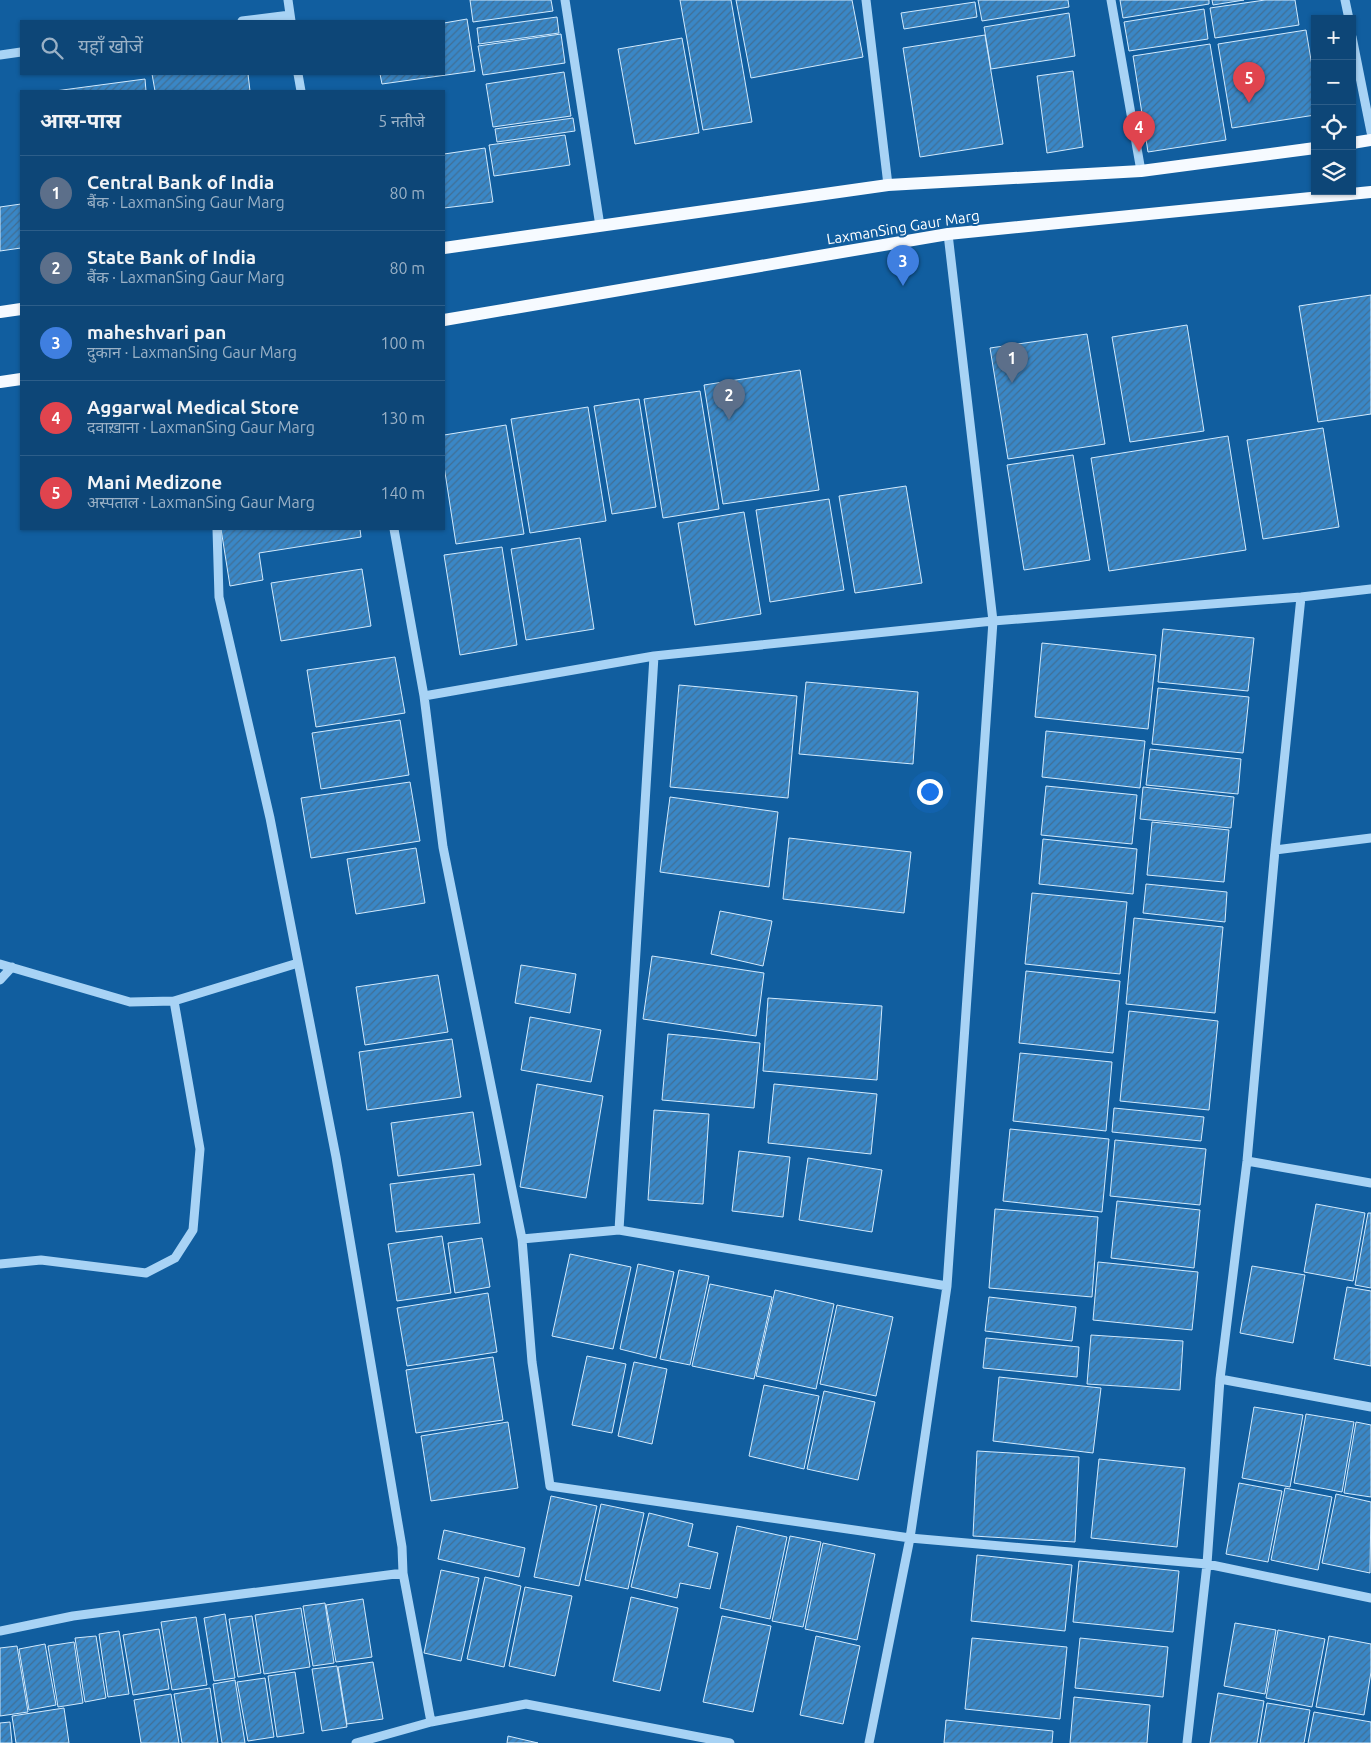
<!DOCTYPE html>
<html lang="hi">
<meta charset="utf-8">
<style>
body{margin:0;font-family:Ubuntu,"Noto Sans Devanagari",sans-serif;background:#164d7c;color:#f1f3f6}
.controls{position:absolute;right:15px;top:15px;display:grid;overflow:hidden;border-radius:0px;box-shadow:0 1px 4px #0004}
.controls button{width:45px;height:45px;display:grid;place-items:center;padding:0;border:0;border-bottom:1px solid #2d5e89;background:#0d4677;color:#f1f3f6;font:25px sans-serif}
.you{position:absolute;left:929px;top:791px;width:18px;height:18px;margin:-12px;border:4px solid #fff;border-radius:50%;background:#1a73e8;box-shadow:0 0 0 8px #1a73e833}
.badge{display:grid;place-items:center;width:32px;height:32px;border-radius:50%;background:#8abfa5;color:#fff;font-size:16px;font-weight:700}
.pin{position:absolute;translate:-50% -41px;filter:drop-shadow(0 1px 2px #0008)}
.pin::after{content:'';position:absolute;top:26px;width:18px;height:15px;background:inherit;clip-path:polygon(0 0,100% 0,50% 100%)}
.list{margin:0;padding:0;list-style:none}
h2{display:flex;justify-content:space-between;align-items:center;height:65px;margin:0;padding:0 20px;font-size:21px}
h2 small{font-size:16px;font-weight:400;color:#9ab1c6}
.list li{display:grid;grid-template-columns:32px 1fr auto;gap:15px;align-items:center;box-sizing:border-box;height:75px;padding:0 20px;border-top:1px solid #2d5e89}
.list b{display:block;font-size:19px;white-space:nowrap}
.list p{margin:0;font-size:16px;white-space:nowrap;color:#9ab1c6}
.list em{font-size:16px;font-style:normal;color:#9ab1c6}
.icon{flex:none;width:28px;height:28px;fill:none;stroke:currentColor;stroke-width:2;stroke-linecap:round;stroke-linejoin:round}
.map{position:relative;flex:none;width:1371px;height:1743px;overflow:hidden}
.search{position:absolute;background:#0d4677;box-shadow:0 1px 4px #0004;left:20px;top:20px;width:425px;height:55px;display:flex;align-items:center;gap:12px;box-sizing:border-box;padding:0 18px;border-radius:0px;color:#9ab1c6;font-size:19px}
.panel{position:absolute;background:#0d4677;box-shadow:0 1px 4px #0004;left:20px;top:90px;width:425px;height:440px;border-radius:0px}
.map>svg:first-child{display:block}
</style>
<div class="map">
<svg width="1371" height="1743" viewBox="0 0 1371 1743">
<defs>
<pattern id="building-hatch" width="6" height="6" patternUnits="userSpaceOnUse" patternTransform="scale(1.25)"><rect width="6" height="6" fill="#3a87c6"/><path d="M-1 1l2-2M0 6l6-6M5 7l2-2" fill="none" stroke="#416f95"/></pattern>
</defs>
<rect width="100%" height="100%" fill="#115e9f"/>
<path fill="url(#building-hatch)" stroke="#d1eafe" d="M 470,0 L 551,0 L 553,11 L 473,22 Z
M 680,0 L 731,0 L 752,122 L 703,130 Z
M 736,0 L 852,0 L 863,57 L 751,78 Z
M 978,0 L 1068,0 L 1069,7 L 982,21 Z
M 1120,0 L 1209,0 L 1209,4 L 1123,18 Z
M 1212,0 L 1244,0 L 1213,5 Z
M 1265,0 L 1295,0 L 1299,25 L 1215,38 L 1210,8 Z
M 975,2 L 977,17 L 904,29 L 901,13 Z
M 1204,9 L 1208,39 L 1129,51 L 1124,22 Z
M 1069,13 L 1075,56 L 991,69 L 984,27 Z
M 557,17 L 559,33 L 479,44 L 477,28 Z
M 467,19 L 475,71 L 382,84 L 380,74 L 444,74 L 444,23 Z
M 1306,30 L 1315,84 L 1315,115 L 1232,128 L 1218,44 Z
M 561,34 L 565,63 L 483,75 L 478,46 Z
M 985,35 L 1003,144 L 920,157 L 903,48 Z
M 682,38 L 699,133 L 635,144 L 618,49 Z
M 1210,44 L 1226,140 L 1148,152 L 1133,56 Z
M 1073,71 L 1083,147 L 1047,153 L 1037,76 Z
M 564,72 L 571,116 L 493,127 L 486,84 Z
M 152,74 L 248,74 L 250,91 L 155,91 Z
M 145,79 L 146,91 L 55,91 Z
M 573,118 L 575,131 L 497,142 L 495,129 Z
M 565,135 L 570,165 L 494,176 L 489,145 Z
M 485,148 L 493,202 L 444,208 L 444,154 Z
M 21,204 L 21,248 L 0,251 L 0,207 Z
M 1371,295 L 1371,414 L 1318,422 L 1299,306 Z
M 1187,325 L 1204,431 L 1130,442 L 1112,337 Z
M 1087,334 L 1105,444 L 1008,459 L 990,348 Z
M 800,370 L 819,490 L 723,504 L 704,385 Z
M 700,391 L 719,509 L 663,518 L 644,399 Z
M 639,399 L 656,507 L 612,514 L 594,406 Z
M 588,407 L 606,521 L 530,533 L 511,419 Z
M 506,425 L 524,534 L 456,544 L 444,466 L 444,435 Z
M 1323,428 L 1339,527 L 1263,539 L 1247,440 Z
M 1228,436 L 1246,550 L 1109,571 L 1091,458 Z
M 1073,455 L 1090,560 L 1024,570 L 1007,465 Z
M 906,486 L 922,583 L 855,593 L 839,496 Z
M 829,499 L 844,590 L 770,602 L 756,510 Z
M 744,512 L 761,614 L 695,625 L 678,523 Z
M 221,529 L 360,529 L 361,537 L 259,553 L 263,580 L 230,586 Z
M 580,538 L 594,629 L 526,640 L 511,549 Z
M 502,547 L 517,645 L 460,655 L 444,555 Z
M 362,569 L 371,626 L 281,641 L 271,583 Z
M 1163,629 L 1254,638 L 1248,691 L 1158,682 Z
M 1042,643 L 1156,655 L 1148,729 L 1035,717 Z
M 395,657 L 405,713 L 316,727 L 307,670 Z
M 806,682 L 918,692 L 913,764 L 799,754 Z
M 679,685 L 797,696 L 788,798 L 670,787 Z
M 1158,688 L 1249,697 L 1243,753 L 1152,744 Z
M 400,720 L 409,775 L 321,789 L 312,733 Z
M 1046,731 L 1145,741 L 1140,788 L 1042,777 Z
M 1150,749 L 1241,759 L 1238,794 L 1146,785 Z
M 410,782 L 420,841 L 311,858 L 301,798 Z
M 1046,786 L 1137,795 L 1132,844 L 1041,835 Z
M 1143,787 L 1234,797 L 1231,828 L 1140,819 Z
M 670,797 L 778,812 L 769,887 L 660,872 Z
M 1152,822 L 1229,830 L 1224,882 L 1147,875 Z
M 789,838 L 911,852 L 904,913 L 783,899 Z
M 1043,839 L 1137,849 L 1133,894 L 1039,884 Z
M 416,848 L 425,903 L 356,914 L 347,859 Z
M 1146,884 L 1227,892 L 1225,922 L 1143,913 Z
M 1032,893 L 1127,902 L 1120,974 L 1025,964 Z
M 720,911 L 772,921 L 763,966 L 711,954 Z
M 1134,918 L 1223,927 L 1215,1013 L 1126,1004 Z
M 652,956 L 764,973 L 756,1036 L 643,1019 Z
M 521,965 L 576,974 L 570,1013 L 515,1003 Z
M 1026,971 L 1120,981 L 1113,1053 L 1019,1043 Z
M 438,975 L 448,1032 L 365,1045 L 356,987 Z
M 768,998 L 882,1006 L 877,1080 L 763,1071 Z
M 1129,1011 L 1218,1021 L 1209,1110 L 1120,1101 Z
M 530,1017 L 601,1030 L 591,1082 L 521,1070 Z
M 668,1034 L 760,1043 L 754,1108 L 662,1100 Z
M 452,1039 L 461,1097 L 367,1110 L 359,1052 Z
M 1020,1053 L 1112,1062 L 1106,1131 L 1013,1121 Z
M 537,1084 L 603,1096 L 586,1198 L 520,1187 Z
M 774,1084 L 877,1094 L 871,1154 L 768,1143 Z
M 1114,1108 L 1204,1117 L 1201,1141 L 1112,1132 Z
M 654,1110 L 709,1114 L 703,1204 L 648,1200 Z
M 473,1112 L 481,1165 L 398,1176 L 391,1123 Z
M 1010,1129 L 1109,1139 L 1102,1212 L 1003,1201 Z
M 1115,1140 L 1206,1149 L 1200,1205 L 1110,1196 Z
M 739,1151 L 790,1157 L 783,1217 L 732,1211 Z
M 808,1158 L 882,1170 L 872,1232 L 799,1220 Z
M 474,1174 L 480,1223 L 396,1232 L 390,1184 Z
M 1117,1201 L 1200,1210 L 1194,1268 L 1111,1258 Z
M 1316,1204 L 1365,1213 L 1353,1281 L 1304,1272 Z
M 995,1209 L 1098,1217 L 1092,1297 L 989,1288 Z
M 1368,1213 L 1371,1213 L 1371,1288 L 1355,1285 Z
M 442,1236 L 451,1293 L 397,1301 L 388,1244 Z
M 482,1238 L 490,1287 L 455,1293 L 448,1243 Z
M 570,1254 L 631,1267 L 613,1349 L 552,1336 Z
M 1098,1262 L 1198,1272 L 1192,1330 L 1093,1320 Z
M 638,1264 L 674,1272 L 656,1358 L 620,1349 Z
M 1252,1266 L 1305,1275 L 1293,1343 L 1240,1333 Z
M 679,1270 L 709,1276 L 690,1365 L 660,1359 Z
M 710,1284 L 772,1297 L 754,1379 L 692,1366 Z
M 1347,1287 L 1371,1291 L 1371,1366 L 1334,1359 Z
M 775,1290 L 834,1304 L 816,1389 L 756,1376 Z
M 488,1293 L 497,1352 L 407,1366 L 397,1308 Z
M 989,1297 L 1076,1307 L 1072,1341 L 985,1331 Z
M 837,1305 L 893,1317 L 876,1396 L 820,1384 Z
M 1091,1335 L 1183,1341 L 1180,1390 L 1087,1384 Z
M 986,1338 L 1079,1347 L 1077,1377 L 983,1368 Z
M 587,1356 L 626,1364 L 612,1433 L 572,1425 Z
M 493,1357 L 503,1420 L 416,1433 L 406,1370 Z
M 634,1362 L 667,1369 L 652,1444 L 618,1436 Z
M 999,1377 L 1101,1388 L 1093,1453 L 993,1441 Z
M 764,1385 L 819,1396 L 804,1469 L 749,1456 Z
M 824,1391 L 875,1402 L 858,1480 L 807,1469 Z
M 1254,1407 L 1303,1415 L 1290,1487 L 1242,1478 Z
M 1306,1414 L 1354,1422 L 1342,1492 L 1294,1483 Z
M 508,1422 L 518,1488 L 431,1501 L 421,1436 Z
M 1356,1422 L 1371,1425 L 1371,1497 L 1344,1493 Z
M 977,1451 L 1079,1457 L 1075,1542 L 973,1536 Z
M 1099,1459 L 1185,1468 L 1177,1547 L 1091,1538 Z
M 1239,1483 L 1282,1491 L 1268,1562 L 1226,1554 Z
M 1285,1488 L 1332,1497 L 1318,1570 L 1271,1560 Z
M 1336,1494 L 1371,1502 L 1370,1573 L 1322,1563 Z
M 551,1496 L 597,1506 L 579,1586 L 534,1577 Z
M 601,1504 L 644,1513 L 628,1589 L 585,1580 Z
M 649,1513 L 693,1524 L 688,1546 L 718,1553 L 710,1589 L 680,1583 L 677,1598 L 631,1587 Z
M 737,1526 L 787,1537 L 770,1619 L 720,1608 Z
M 444,1530 L 525,1548 L 519,1577 L 438,1559 Z
M 790,1536 L 821,1542 L 803,1627 L 772,1621 Z
M 823,1543 L 875,1554 L 857,1640 L 805,1629 Z
M 977,1555 L 1072,1565 L 1065,1631 L 971,1621 Z
M 1079,1561 L 1179,1571 L 1173,1632 L 1073,1622 Z
M 441,1570 L 479,1578 L 461,1661 L 424,1653 Z
M 485,1577 L 521,1586 L 504,1667 L 467,1659 Z
M 525,1587 L 572,1596 L 555,1676 L 509,1666 Z
M 631,1597 L 678,1608 L 660,1691 L 613,1681 Z
M 363,1599 L 372,1657 L 336,1662 L 326,1605 Z
M 325,1603 L 334,1663 L 313,1666 L 303,1606 Z
M 301,1608 L 310,1667 L 264,1674 L 255,1615 Z
M 225,1614 L 235,1678 L 214,1681 L 204,1618 Z
M 252,1616 L 261,1673 L 238,1677 L 229,1619 Z
M 722,1616 L 771,1626 L 753,1712 L 703,1702 Z
M 196,1617 L 207,1685 L 172,1690 L 161,1622 Z
M 1235,1623 L 1276,1630 L 1265,1694 L 1224,1686 Z
M 159,1629 L 169,1689 L 133,1695 L 123,1635 Z
M 1278,1630 L 1325,1639 L 1312,1707 L 1266,1698 Z
M 119,1631 L 129,1694 L 108,1697 L 99,1634 Z
M 96,1636 L 106,1698 L 85,1702 L 75,1638 Z
M 816,1636 L 860,1646 L 843,1724 L 800,1715 Z
M 1329,1636 L 1371,1644 L 1371,1672 L 1364,1715 L 1316,1707 Z
M 972,1638 L 1067,1647 L 1060,1719 L 965,1709 Z
M 1080,1638 L 1168,1647 L 1163,1697 L 1075,1688 Z
M 74,1642 L 83,1703 L 58,1707 L 48,1646 Z
M 45,1644 L 56,1705 L 29,1710 L 19,1649 Z
M 17,1646 L 28,1712 L 0,1716 L 0,1648 Z
M 373,1662 L 383,1719 L 347,1724 L 338,1667 Z
M 337,1666 L 347,1727 L 322,1731 L 312,1669 Z
M 295,1672 L 304,1733 L 277,1737 L 268,1676 Z
M 265,1678 L 274,1737 L 248,1741 L 237,1682 Z
M 235,1680 L 245,1743 L 222,1743 L 213,1684 Z
M 210,1688 L 218,1743 L 182,1743 L 174,1694 Z
M 1218,1693 L 1264,1701 L 1257,1743 L 1210,1743 Z
M 171,1694 L 179,1743 L 141,1743 L 134,1700 Z
M 1074,1697 L 1150,1705 L 1147,1743 L 1070,1743 Z
M 1267,1703 L 1310,1710 L 1304,1743 L 1260,1743 Z
M 64,1708 L 69,1743 L 16,1743 L 12,1716 Z
M 1314,1712 L 1371,1722 L 1371,1743 L 1308,1743 Z
M 946,1720 L 1053,1731 L 1052,1743 L 944,1743 Z
M 10,1722 L 12,1743 L 0,1743 L 0,1723 Z
M 508,1736 L 538,1743 L 507,1743 Z"/>
<g fill="none" stroke-linecap="round" stroke-linejoin="round">
<path stroke="#a8d3f5" stroke-width="9" d="M 288,0 L 291,21
M 565,0 L 600,226
M 866,0 L 888,185
M 1111,0 L 1141,171
M 1345,0 L 1349,19
M 242,21 L 290,15
M 1352,37 L 1371,132
M 0,55 L 21,52
M 298,74 L 301,91
M 217,529 L 219,597 L 270,818 L 336,1157 L 402,1547 L 403,1573 L 431,1722
M 394,529 L 424,696 L 443,847 L 522,1239 L 532,1362 L 550,1486 L 910,1538 L 1207,1564 L 1371,1598
M 424,696 L 654,656 L 993,621 L 1301,597 L 1371,589
M 1275,850 L 1371,838
M 0,964 L 130,1002 L 174,1001 L 298,963
M 0,980 L 12,967
M 1247,1161 L 1371,1183
M 619,1230 L 654,656
M 522,1239 L 619,1230 L 947,1286
M 0,1264 L 41,1260 L 146,1273 L 175,1258 L 193,1230 L 200,1149 L 174,1001
M 1220,1379 L 1371,1407
M 0,1631 L 73,1616 L 403,1573
M 356,1743 L 431,1722 L 526,1704 L 730,1743
M 869,1743 L 910,1538 L 947,1286 L 993,621 L 948,234
M 1187,1743 L 1207,1564 L 1220,1379 L 1247,1161 L 1275,850 L 1301,597"/>
<path stroke="#f6faff" stroke-width="12" d="M 1352,143 L 1371,140
M 444,248 L 888,185 L 1141,171 L 1315,148
M 0,312 L 21,309
M 444,320 L 948,234 L 1371,192
M 0,382 L 21,379"/>
</g>
<g text-anchor="middle" dominant-baseline="central" stroke-width="4" stroke-linejoin="round" paint-order="stroke">
<g font-size="15" fill="#fff" stroke="#115e9f">
<text transform="translate(903 227) rotate(-9)">LaxmanSing Gaur Marg</text>
</g>
</g>
</svg>
<div class="controls">
<button>+</button>
<button>−</button>
<button><svg class="icon" aria-label="locate" viewBox="0 0 24 24"><circle cx="12" cy="12" r="6"/><path d="M12 2v4M12 18v4M2 12h4M18 12h4"/></svg></button>
<button><svg class="icon" aria-label="layers" viewBox="0 0 24 24"><path d="M12 4l9 5-9 5-9-5zM3 14l9 5 9-5"/></svg></button>
</div>
<div class="you"></div>
<div class="pin badge" style="left:1012px;top:383px;background:#5c6f8a">1</div>
<div class="pin badge" style="left:729px;top:420px;background:#5c6f8a">2</div>
<div class="pin badge" style="left:903px;top:286px;background:#3f7fe0">3</div>
<div class="pin badge" style="left:1139px;top:152px;background:#e0444e">4</div>
<div class="pin badge" style="left:1249px;top:103px;background:#e0444e">5</div>
<div class="search"><svg class="icon" aria-label="search" viewBox="0 0 24 24"><circle cx="10" cy="10" r="6"/><path d="M15 15l6 6"/></svg>यहाँ खोजें</div>
<section class="panel">
<h2>आस-पास<small>5 नतीजे</small></h2>
<ul class="list">
<li><span class="badge" style="background:#5c6f8a">1</span><div><b>Central Bank of India</b><p>बैंक · LaxmanSing Gaur Marg</p></div><em>80 m</em></li>
<li><span class="badge" style="background:#5c6f8a">2</span><div><b>State Bank of India</b><p>बैंक · LaxmanSing Gaur Marg</p></div><em>80 m</em></li>
<li><span class="badge" style="background:#3f7fe0">3</span><div><b>maheshvari pan</b><p>दुकान · LaxmanSing Gaur Marg</p></div><em>100 m</em></li>
<li><span class="badge" style="background:#e0444e">4</span><div><b>Aggarwal Medical Store</b><p>दवाख़ाना · LaxmanSing Gaur Marg</p></div><em>130 m</em></li>
<li><span class="badge" style="background:#e0444e">5</span><div><b>Mani Medizone</b><p>अस्पताल · LaxmanSing Gaur Marg</p></div><em>140 m</em></li>
</ul>
</section>
</div>
